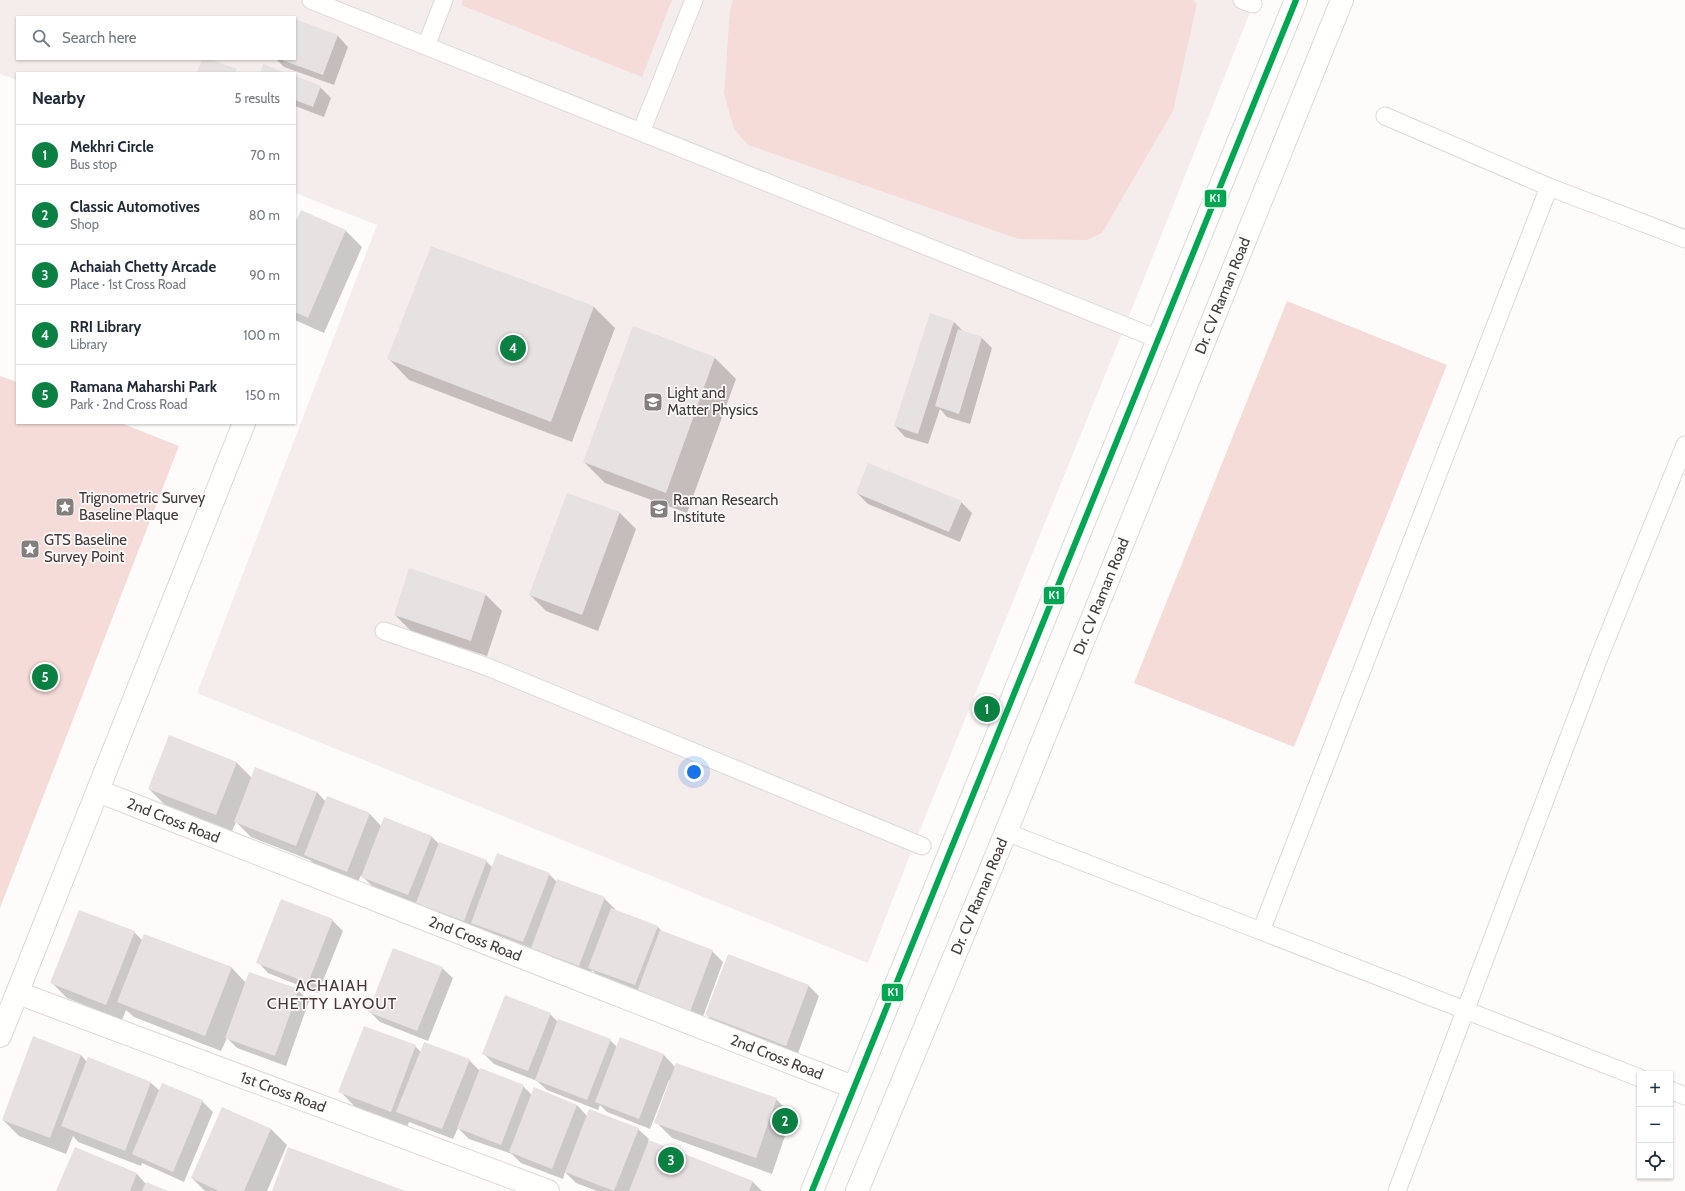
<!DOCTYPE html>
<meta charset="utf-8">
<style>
body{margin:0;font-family:Cabin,sans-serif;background:#f6f6f7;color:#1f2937}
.controls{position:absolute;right:12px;bottom:12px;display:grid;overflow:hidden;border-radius:0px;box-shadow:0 1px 3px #0004}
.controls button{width:36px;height:36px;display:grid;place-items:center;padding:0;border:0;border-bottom:1px solid #e0e1e3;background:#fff;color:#1f2937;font:20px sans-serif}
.you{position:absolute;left:694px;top:772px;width:14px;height:14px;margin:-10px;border:3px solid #fff;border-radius:50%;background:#1a73e8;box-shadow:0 0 0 6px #1a73e833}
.badge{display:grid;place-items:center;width:26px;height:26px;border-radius:50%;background:#0b8043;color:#fff;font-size:13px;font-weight:700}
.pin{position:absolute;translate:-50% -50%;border:2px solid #fff;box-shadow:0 1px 4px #0006}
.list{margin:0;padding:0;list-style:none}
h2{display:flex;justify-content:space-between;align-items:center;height:52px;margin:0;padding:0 16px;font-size:17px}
h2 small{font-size:13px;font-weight:400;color:#747a83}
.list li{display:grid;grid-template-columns:26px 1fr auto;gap:12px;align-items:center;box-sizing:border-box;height:60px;padding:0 16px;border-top:1px solid #e0e1e3}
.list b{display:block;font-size:15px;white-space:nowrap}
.list p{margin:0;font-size:13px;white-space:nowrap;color:#747a83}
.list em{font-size:13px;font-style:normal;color:#747a83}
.icon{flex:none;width:22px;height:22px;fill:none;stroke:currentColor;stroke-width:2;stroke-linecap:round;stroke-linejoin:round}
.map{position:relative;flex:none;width:1685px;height:1191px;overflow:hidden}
.search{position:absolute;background:#fff;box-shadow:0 1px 3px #0004;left:16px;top:16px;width:280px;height:44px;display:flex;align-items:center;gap:10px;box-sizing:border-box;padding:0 14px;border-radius:0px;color:#747a83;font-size:15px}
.panel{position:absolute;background:#fff;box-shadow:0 1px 3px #0004;left:16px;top:72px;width:280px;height:352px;border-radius:0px}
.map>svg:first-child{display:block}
</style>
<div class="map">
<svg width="1685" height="1191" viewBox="0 0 1685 1191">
<rect width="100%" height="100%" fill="#fdfcfb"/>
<path fill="#f5edeb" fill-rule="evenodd" d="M 0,0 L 1255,0 L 1125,326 L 915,842 L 868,963 L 197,693 L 377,225 L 295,193 L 295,73 L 17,73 L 17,80 L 0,74 ZM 17,17 L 295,17 L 295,59 L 17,59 Z"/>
<path fill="#f5dcd9" d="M 463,0 L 672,0 L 642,77 L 461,5 Z
M 733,0 L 1193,0 L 1197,4 L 1173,111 L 1102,233 L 1087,240 L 1019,239 L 748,145 L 734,129 L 724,93 L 730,10 Z
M 1287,301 L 1447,365 L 1294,747 L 1134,683 Z
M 0,376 L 17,382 L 17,423 L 121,423 L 179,446 L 0,908 Z"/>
<path fill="#0003" d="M 295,20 L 338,36 L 348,47 L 334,85 L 284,67 L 276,59 L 295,59 Z
M 295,77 L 320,87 L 331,98 L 324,117 L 295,106 Z
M 301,211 L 346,231 L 362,247 L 324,333 L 295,320 L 295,225 Z
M 431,248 L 594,307 L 615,328 L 572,442 L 409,380 L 389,359 Z
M 954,322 L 964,332 L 981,337 L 992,348 L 970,424 L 947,417 L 940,409 L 928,444 L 905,437 L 895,426 Z
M 633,328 L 715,358 L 736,379 L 687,513 L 605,483 L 584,462 Z
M 857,493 L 961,502 L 972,513 L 960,542 L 868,504 Z
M 568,494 L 620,513 L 636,529 L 598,631 L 546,611 L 530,595 Z
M 410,570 L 486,595 L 502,611 L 487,656 L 411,631 L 395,615 Z
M 169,737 L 237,763 L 252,778 L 317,792 L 326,802 L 328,798 L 370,814 L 381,826 L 431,836 L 439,844 L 486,861 L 492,867 L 549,874 L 557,882 L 604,898 L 615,909 L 614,910 L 657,926 L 664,933 L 712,951 L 723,962 L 701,1022 L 600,978 L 592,970 L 590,976 L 488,938 L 476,927 L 475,931 L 373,887 L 361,875 L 358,882 L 316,866 L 310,860 L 251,837 L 236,822 L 232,831 L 165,805 L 149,789 Z
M 332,920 L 343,931 L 318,993 L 268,973 L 258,962 Z
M 134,932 L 142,940 L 144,935 L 232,968 L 246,983 L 298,990 L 309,1001 L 286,1066 L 237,1048 L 227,1038 L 221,1051 L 134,1017 L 126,1010 L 122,1020 L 67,998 L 51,982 Z
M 442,968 L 453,978 L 428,1041 L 380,1022 L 370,1012 Z
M 808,985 L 819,996 L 797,1056 L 717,1026 L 707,1015 Z
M 550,1014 L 558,1022 L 610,1040 L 617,1047 L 664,1055 L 675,1067 L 776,1099 L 792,1115 L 772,1174 L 672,1138 L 656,1122 L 670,1081 L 669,1080 L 650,1129 L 607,1112 L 600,1105 L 598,1110 L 547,1090 L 537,1081 L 494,1064 L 483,1053 Z
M 34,1038 L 81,1055 L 87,1062 L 89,1058 L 151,1083 L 160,1091 L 202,1101 L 213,1112 L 184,1182 L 142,1163 L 141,1166 L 78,1142 L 73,1136 L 66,1154 L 19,1136 L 3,1120 Z
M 415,1046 L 421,1052 L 469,1060 L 480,1071 L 523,1086 L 532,1095 L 577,1105 L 587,1116 L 638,1129 L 649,1139 L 648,1141 L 752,1181 L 762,1191 L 597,1191 L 576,1183 L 565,1172 L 563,1179 L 521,1163 L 512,1154 L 469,1139 L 458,1128 L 453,1139 L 409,1122 L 407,1127 L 355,1107 L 340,1091 Z
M 223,1108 L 271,1129 L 287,1145 L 267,1191 L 205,1191 L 192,1178 Z
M 75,1148 L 137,1174 L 145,1183 L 165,1191 L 57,1191 Z"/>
<path fill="#e5e2e1" d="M 295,19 L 338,35 L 323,75 L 279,59 L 295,59 Z
M 202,59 L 209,59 L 237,69 L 235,73 L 197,73 Z
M 263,64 L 286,73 L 260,73 Z
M 295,76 L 321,86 L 313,107 L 295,100 Z
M 301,210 L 346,230 L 308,318 L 295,312 L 295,223 Z
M 431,246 L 594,306 L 551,422 L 387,359 Z
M 930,313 L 954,321 L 918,434 L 894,426 Z
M 633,326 L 715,357 L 666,493 L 583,462 Z
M 958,329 L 982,337 L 959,414 L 935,406 Z
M 868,463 L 962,501 L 949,532 L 856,493 Z
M 567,493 L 620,512 L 582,615 L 529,595 Z
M 409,568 L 486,594 L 471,641 L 394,615 Z
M 169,735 L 237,762 L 216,815 L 148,789 Z
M 255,767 L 317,792 L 296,846 L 234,822 Z
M 327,796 L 370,813 L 347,872 L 304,855 Z
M 384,817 L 432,836 L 408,895 L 361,877 Z
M 439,842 L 487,860 L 464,921 L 416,903 Z
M 497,853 L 550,873 L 523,942 L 471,923 Z
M 557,879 L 605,897 L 579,966 L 531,948 Z
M 281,899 L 333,919 L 308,983 L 256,963 Z
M 611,908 L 658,926 L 635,985 L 588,968 Z
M 79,910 L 135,931 L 106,1005 L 50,983 Z
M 660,930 L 713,950 L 690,1012 L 637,992 Z
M 144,934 L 232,967 L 205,1036 L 117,1002 Z
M 393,948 L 443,967 L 417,1031 L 368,1012 Z
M 728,954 L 809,985 L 786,1046 L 705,1015 Z
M 249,972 L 299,989 L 275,1056 L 225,1038 Z
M 505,995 L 551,1013 L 528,1071 L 482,1054 Z
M 558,1019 L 611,1039 L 587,1100 L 535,1080 Z
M 364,1026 L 416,1045 L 391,1112 L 338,1092 Z
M 33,1036 L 81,1055 L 50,1138 L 2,1120 Z
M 620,1037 L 664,1054 L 639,1119 L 595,1102 Z
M 424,1042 L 470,1059 L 442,1129 L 396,1112 Z
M 88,1057 L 151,1082 L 125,1151 L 61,1126 Z
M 676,1063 L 777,1098 L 756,1158 L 654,1123 Z
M 480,1068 L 524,1085 L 501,1145 L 457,1128 Z
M 162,1083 L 203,1100 L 173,1172 L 132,1154 Z
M 534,1087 L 577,1105 L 552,1169 L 509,1152 Z
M 222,1107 L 271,1129 L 244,1191 L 219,1191 L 191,1178 Z
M 589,1109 L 639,1128 L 614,1191 L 565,1172 Z
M 649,1140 L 753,1181 L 749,1191 L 629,1191 Z
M 75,1147 L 137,1173 L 130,1191 L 56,1191 Z
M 288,1147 L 405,1191 L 272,1191 Z
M 146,1182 L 168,1191 L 142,1191 Z"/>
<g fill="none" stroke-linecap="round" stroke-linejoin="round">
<defs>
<path id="service" d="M 311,0 L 426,46
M 444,0 L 426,46 L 1158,339
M 1242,0 L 1253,4
M 1385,116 L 1549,187
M 641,132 L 694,0
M 384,631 L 485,666 L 922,846
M 1006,832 L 1261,931
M 1640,1078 L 1261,931 L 1549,187 L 1685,239
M 1670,1090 L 1685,1096
M 1397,1191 L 1598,660 L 1685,445"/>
<g id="minor">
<path id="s1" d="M 98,791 L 853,1087"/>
<path id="s2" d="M 18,993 L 548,1191"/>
<path d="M 0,1036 L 244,423"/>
</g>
<g id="trunk">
<path d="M 812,1191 L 1296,0"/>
<path id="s3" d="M 857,1191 L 1006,832 L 1342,0"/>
</g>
</defs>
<use href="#service" stroke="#dcd9d8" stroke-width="19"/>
<use href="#minor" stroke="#dcd9d8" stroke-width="24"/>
<use href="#trunk" stroke="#dcd9d8" stroke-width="24"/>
<use href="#service" stroke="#fffffe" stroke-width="17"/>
<use href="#minor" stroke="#fffffe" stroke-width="22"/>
<use href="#trunk" stroke="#fffffe" stroke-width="22"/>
<defs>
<path id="bus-1" d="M 812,1191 L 1296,0"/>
</defs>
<use href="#bus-1" stroke="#fefbfa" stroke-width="9"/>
<use href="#bus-1" stroke="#00a651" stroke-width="6"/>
</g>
<defs>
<symbol id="university-square" viewBox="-11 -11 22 22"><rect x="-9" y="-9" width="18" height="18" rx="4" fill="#837f7e" stroke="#fefbfa"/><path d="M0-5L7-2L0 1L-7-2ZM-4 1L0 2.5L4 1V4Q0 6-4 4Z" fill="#fff"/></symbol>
<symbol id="sight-square" viewBox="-11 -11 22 22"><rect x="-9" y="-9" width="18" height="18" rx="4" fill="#837f7e" stroke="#fefbfa"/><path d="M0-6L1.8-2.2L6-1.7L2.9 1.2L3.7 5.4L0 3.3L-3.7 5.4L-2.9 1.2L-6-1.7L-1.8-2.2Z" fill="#fff"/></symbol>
</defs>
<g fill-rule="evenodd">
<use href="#university-square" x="642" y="391" width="22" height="22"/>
<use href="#sight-square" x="54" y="496" width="22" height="22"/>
<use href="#university-square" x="648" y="498" width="22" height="22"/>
<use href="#sight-square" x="19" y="538" width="22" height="22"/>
</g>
<g text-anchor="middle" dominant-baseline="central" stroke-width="3.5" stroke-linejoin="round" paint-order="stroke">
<g font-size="15" fill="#413b3b" stroke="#fefbfa">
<text stroke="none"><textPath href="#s3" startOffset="967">Dr. CV Raman Road</textPath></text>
<text stroke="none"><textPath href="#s3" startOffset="643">Dr. CV Raman Road</textPath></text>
<text stroke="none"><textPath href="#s1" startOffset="81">2nd Cross Road</textPath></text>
<text stroke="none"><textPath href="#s3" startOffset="319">Dr. CV Raman Road</textPath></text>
<text stroke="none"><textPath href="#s1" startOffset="405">2nd Cross Road</textPath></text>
<text stroke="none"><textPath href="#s1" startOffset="729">2nd Cross Road</textPath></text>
<text stroke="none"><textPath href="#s2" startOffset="283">1st Cross Road</textPath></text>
</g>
<g font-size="15" fill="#413b3b" stroke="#fefbfa" text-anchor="start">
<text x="667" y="393">Light and<tspan x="667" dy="17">Matter Physics</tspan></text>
<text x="79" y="498">Trignometric Survey<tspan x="79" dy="17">Baseline Plaque</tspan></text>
<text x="673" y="500">Raman Research<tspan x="673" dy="17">Institute</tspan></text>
<text x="44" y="540">GTS Baseline<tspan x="44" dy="17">Survey Point</tspan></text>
</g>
<g font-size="16" letter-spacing="1" fill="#463a39" stroke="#fefbfa">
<text x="332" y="985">ACHAIAH<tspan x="332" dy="18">CHETTY LAYOUT</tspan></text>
</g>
</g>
<g stroke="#fefbfa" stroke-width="1.5">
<rect x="1204" y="189" width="23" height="19" rx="4" fill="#00a651"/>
<rect x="1043" y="586" width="22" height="19" rx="4" fill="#00a651"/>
<rect x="881" y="983" width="23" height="19" rx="4" fill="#00a651"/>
</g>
<g font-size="11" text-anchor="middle" font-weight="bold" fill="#fff">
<text x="1215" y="202">K1</text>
<text x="1054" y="599">K1</text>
<text x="893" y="996">K1</text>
</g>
</svg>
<div class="controls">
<button>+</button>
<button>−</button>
<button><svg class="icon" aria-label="locate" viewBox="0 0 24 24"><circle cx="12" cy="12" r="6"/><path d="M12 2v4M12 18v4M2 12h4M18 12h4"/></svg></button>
</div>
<div class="you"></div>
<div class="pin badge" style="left:987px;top:709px">1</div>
<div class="pin badge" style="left:785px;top:1121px">2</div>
<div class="pin badge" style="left:671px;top:1160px">3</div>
<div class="pin badge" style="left:513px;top:348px">4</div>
<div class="pin badge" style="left:45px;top:677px">5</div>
<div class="search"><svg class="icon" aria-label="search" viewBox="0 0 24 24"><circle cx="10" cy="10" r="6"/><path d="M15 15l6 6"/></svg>Search here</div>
<section class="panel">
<h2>Nearby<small>5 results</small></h2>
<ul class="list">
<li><span class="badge">1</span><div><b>Mekhri Circle</b><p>Bus stop</p></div><em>70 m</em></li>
<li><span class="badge">2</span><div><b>Classic Automotives</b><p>Shop</p></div><em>80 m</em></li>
<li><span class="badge">3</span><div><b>Achaiah Chetty Arcade</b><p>Place · 1st Cross Road</p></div><em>90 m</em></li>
<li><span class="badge">4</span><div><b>RRI Library</b><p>Library</p></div><em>100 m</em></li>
<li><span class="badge">5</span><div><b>Ramana Maharshi Park</b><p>Park · 2nd Cross Road</p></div><em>150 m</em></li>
</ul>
</section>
</div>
